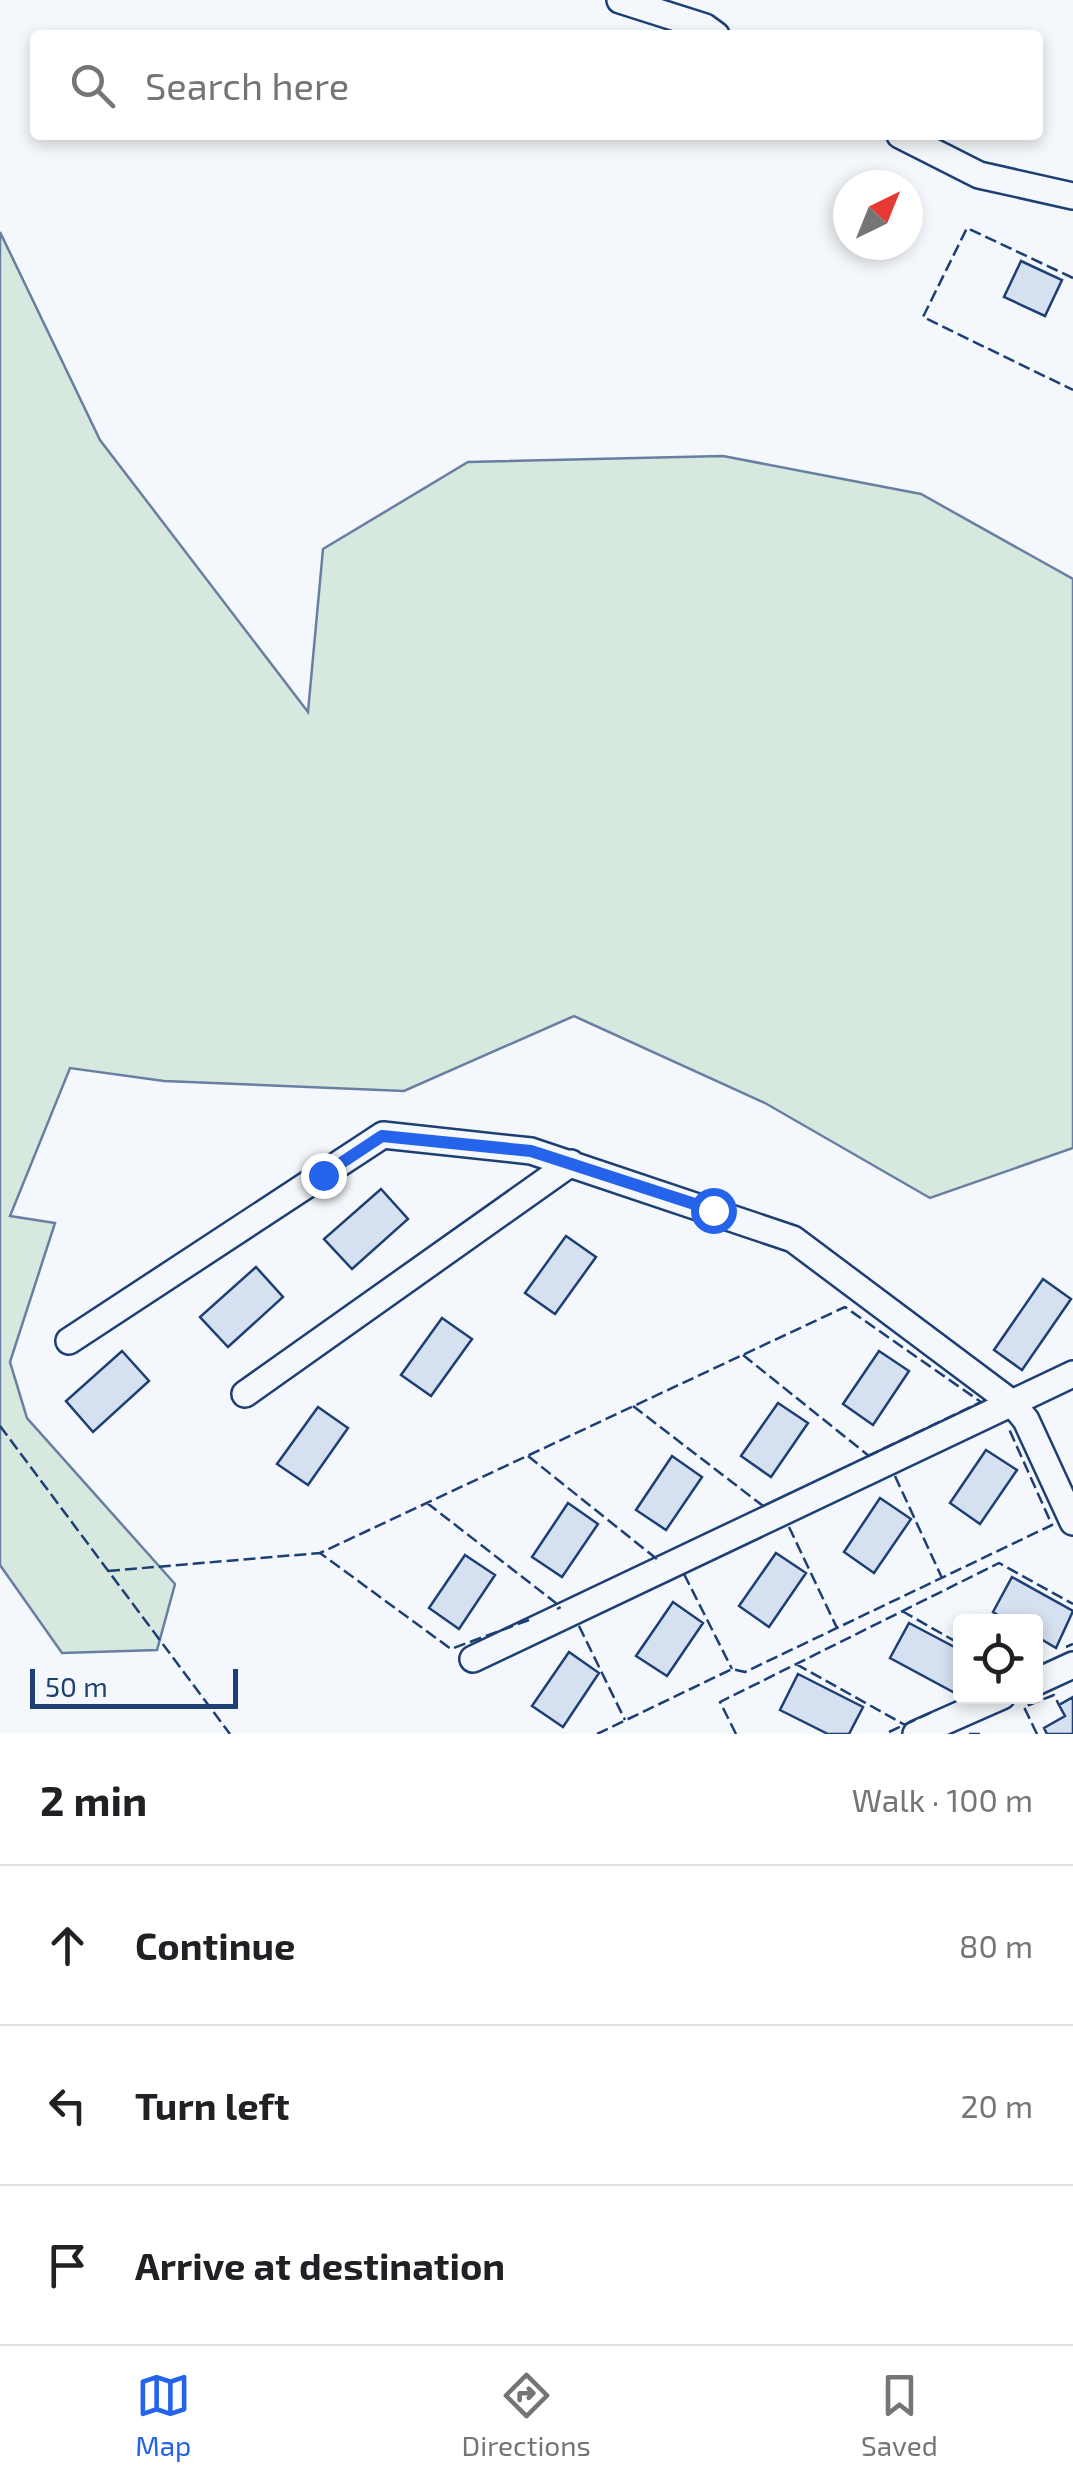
<!DOCTYPE html>
<meta charset="utf-8">
<style>
body{margin:0;font-family:"Exo 2",sans-serif;background:#f6f6f6;color:#202124}
.controls{position:absolute;right:30px;bottom:30px;display:grid;overflow:hidden;border-radius:10px;box-shadow:0 5px 15px #0003}
.controls button{width:90px;height:90px;display:grid;place-items:center;padding:0;border:0;border-bottom:2px solid #e0e0e0;background:#fff;color:#202124;font:50px sans-serif}
.compass{position:absolute;left:833px;top:170px;width:90px;height:90px;border-radius:50%;background:#fff;box-shadow:0 5px 15px #0003;rotate:43deg}
.scale{position:absolute;left:30px;bottom:25px;width:208px;box-sizing:border-box;padding-left:10px;border:5px solid #1d3f73;border-top:0;font-size:28px;line-height:35px;white-space:nowrap;color:#1d3f73;-webkit-text-stroke:8px #f4f7fb;paint-order:stroke}
.stop{position:absolute;width:30px;height:30px;margin:-22px;border:8px solid #2563eb;border-radius:50%;background:#fff}
.stop.end{background:#2563eb;border-color:#fff;box-shadow:0 2px 10px #0008}
.list{margin:0;padding:0;list-style:none}
h2{display:flex;justify-content:space-between;align-items:center;height:130px;margin:0;padding:0 40px;font-size:42px}
h2 small{font-size:32px;font-weight:400;color:#757577}
.list li{display:grid;grid-template-columns:65px 1fr auto;gap:30px;align-items:center;box-sizing:border-box;height:160px;padding:0 40px;border-top:2px solid #e0e0e0}
.list b{display:block;font-size:38px;white-space:nowrap}
.list em{font-size:32px;font-style:normal;color:#757577}
.icon{flex:none;width:55px;height:55px;fill:none;stroke:currentColor;stroke-width:2;stroke-linecap:round;stroke-linejoin:round}
.map{position:relative;flex:none;width:1073px;height:1734px;overflow:hidden}
.search{position:absolute;background:#fff;box-shadow:0 5px 15px #0003;left:30px;right:30px;top:30px;height:110px;display:flex;align-items:center;gap:25px;box-sizing:border-box;padding:0 35px;border-radius:10px;color:#757577;font-size:38px}
.sheet{height:610px;background:#fff}
nav{display:flex;justify-content:space-around;align-items:center;box-sizing:border-box;height:140px;border-top:2px solid #e0e0e0;background:#fff;font-size:28px;color:#757577}
nav a{display:grid;justify-items:center;gap:5px}
nav .on{color:#2563eb}
.map>svg:first-child{display:block}
</style>
<div class="map">
<svg width="1073" height="1734" viewBox="0 0 1073 1734">
<rect width="100%" height="100%" fill="#f4f7fb"/>
<path fill="#d7e8df" stroke="#687fa3" stroke-width="2.5" d="M 0,232 L 100,440 L 308,712 L 323,549 L 468,462 L 723,456 L 921,494 L 1073,579 L 1073,1148 L 930,1198 L 765,1103 L 574,1016 L 404,1091 L 164,1081 L 70,1068 L 10,1216 L 55,1223 L 10,1362 L 27,1418 L 175,1584 L 157,1650 L 62,1653 L 0,1565 Z"/>
<path fill="#d5e0f0" stroke="#1d3f73" stroke-width="2.5" d="M 1021,261 L 1062,280 L 1045,316 L 1004,297 Z
M 381,1189 L 408,1219 L 352,1269 L 324,1239 Z
M 566,1236 L 596,1257 L 555,1314 L 525,1293 Z
M 256,1267 L 283,1297 L 228,1347 L 200,1317 Z
M 1043,1279 L 1071,1299 L 1022,1370 L 994,1350 Z
M 442,1318 L 472,1339 L 431,1396 L 401,1375 Z
M 122,1351 L 149,1381 L 93,1432 L 66,1401 Z
M 879,1351 L 909,1371 L 873,1425 L 843,1404 Z
M 778,1403 L 808,1423 L 771,1477 L 741,1456 Z
M 318,1407 L 348,1428 L 308,1485 L 277,1464 Z
M 986,1450 L 1017,1470 L 980,1524 L 950,1503 Z
M 672,1456 L 702,1477 L 666,1530 L 636,1510 Z
M 880,1498 L 911,1519 L 874,1573 L 844,1552 Z
M 568,1503 L 598,1524 L 562,1577 L 532,1557 Z
M 776,1553 L 806,1573 L 769,1627 L 739,1606 Z
M 465,1555 L 495,1575 L 459,1629 L 429,1608 Z
M 1012,1577 L 1073,1611 L 1056,1648 L 1036,1636 L 1036,1622 L 1009,1622 L 993,1612 Z
M 673,1602 L 703,1623 L 667,1676 L 636,1656 Z
M 909,1623 L 960,1650 L 960,1682 L 955,1693 L 890,1658 Z
M 569,1652 L 599,1673 L 563,1727 L 532,1706 Z
M 798,1674 L 863,1707 L 849,1734 L 828,1734 L 780,1710 Z
M 1073,1697 L 1073,1734 L 1047,1734 L 1044,1728 L 1065,1716 L 1059,1705 Z"/>
<g fill="none" stroke-linecap="round" stroke-linejoin="round">
<defs>
<path id="minor" d="M 620,0 L 705,27 L 716,35
M 900,135 L 979,175 L 1073,196
M 69,1341 L 383,1135 L 531,1151 L 793,1239 L 1012,1403 L 1026,1420 L 1073,1522
M 245,1394 L 571,1163
M 473,1659 L 1073,1374
M 1036,1682 L 1073,1665
M 916,1734 L 1002,1696"/>
</defs>
<use href="#minor" stroke="#1d3f73" stroke-width="30"/>
<use href="#minor" stroke="#f4f7fb" stroke-width="25"/>
<path stroke="#1d3f73" stroke-width="2.5" stroke-dasharray="12 5" stroke-linecap="butt" d="M 1073,278 L 967,228 L 923,317 L 1073,390
M 743,1355 L 869,1456
M 633,1406 L 767,1509
M 0,1426 L 230,1734
M 528,1456 L 658,1560 L 655,1562
M 895,1476 L 942,1578
M 427,1503 L 561,1607 L 557,1609
M 789,1527 L 837,1628
M 108,1571 L 320,1553
M 684,1574 L 732,1669
M 902,1611 L 960,1644
M 529,1620 L 451,1649 L 320,1553 L 845,1307 L 981,1402 L 868,1456
M 579,1626 L 625,1720
M 1066,1647 L 1073,1644
M 796,1664 L 905,1725
M 889,1732 L 932,1712
M 597,1734 L 732,1669 L 745,1672 L 1052,1525 L 1009,1429
M 736,1734 L 720,1702 L 999,1563 L 1073,1604
M 969,1734 L 980,1734
M 1037,1734 L 1024,1707 L 1054,1695 L 1059,1705"/>
</g>
<g fill="none" stroke-linecap="round" stroke-linejoin="round">
<path stroke="#2563eb" stroke-width="12" d="M 323,1175 L 382,1136 L 531,1151 L 713,1210"/>
</g>
</svg>
<div class="controls">
<button><svg class="icon" aria-label="locate" viewBox="0 0 24 24"><circle cx="12" cy="12" r="6"/><path d="M12 2v4M12 18v4M2 12h4M18 12h4"/></svg></button>
</div>
<svg class="compass" viewBox="-18 -18 36 36"><path d="M0-13l5 13h-10z" fill="#e53935"/><path d="M0 13l5-13h-10z" fill="#757577"/></svg>
<div class="scale">50 m</div>
<div class="stop" style="left:713px;top:1210px"></div>
<div class="stop end" style="left:323px;top:1175px"></div>
<div class="search"><svg class="icon" aria-label="search" viewBox="0 0 24 24"><circle cx="10" cy="10" r="6"/><path d="M15 15l6 6"/></svg>Search here</div>
</div>
<section class="sheet">
<h2>2 min<small>Walk · 100 m</small></h2>
<ul class="list">
<li><svg class="icon" aria-label="ahead" viewBox="0 0 24 24"><path d="M12 20V5M6 11l6-6 6 6"/></svg><div><b>Continue</b></div><em>80 m</em></li>
<li><svg class="icon" aria-label="left" viewBox="0 0 24 24"><path d="M17 20v-9H6M10 6l-5 5 5 5"/></svg><div><b>Turn left</b></div><em>20 m</em></li>
<li><svg class="icon" aria-label="arrive" viewBox="0 0 24 24"><path d="M6 21V4h12l-3 4 3 4H6"/></svg><div><b>Arrive at destination</b></div></li>
</ul>
</section>
<nav>
<a class="on"><svg class="icon" aria-label="map" viewBox="0 0 24 24"><path d="M3 6l6-2 6 2 6-2v14l-6 2-6-2-6 2zM9 4v14M15 6v14"/></svg>Map</a>
<a><svg class="icon" aria-label="directions" viewBox="0 0 24 24"><path d="M12 3l9 9-9 9-9-9zM9 14v-3h6M13 9l2 2-2 2"/></svg>Directions</a>
<a><svg class="icon" aria-label="saved" viewBox="0 0 24 24"><path d="M7 4h10v16l-5-4-5 4z"/></svg>Saved</a>
</nav>
